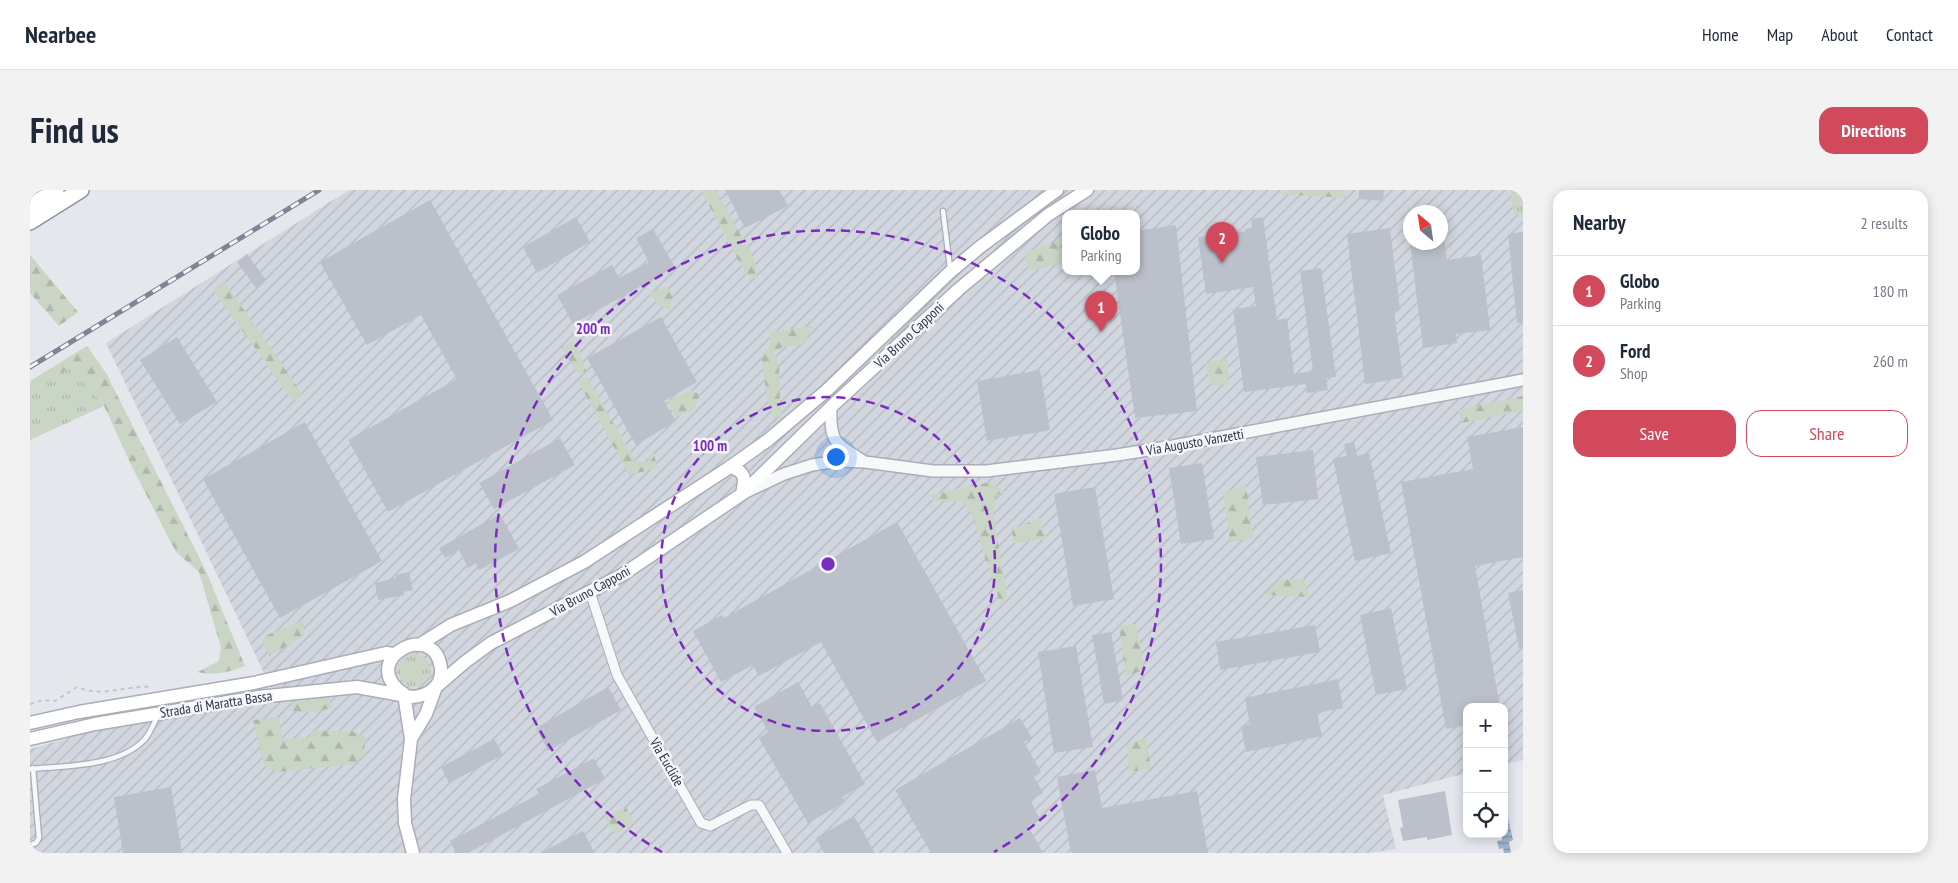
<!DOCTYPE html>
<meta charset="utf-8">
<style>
body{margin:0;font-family:"PT Sans Narrow",sans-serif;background:#f2f2f3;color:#1f2937}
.controls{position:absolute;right:15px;bottom:15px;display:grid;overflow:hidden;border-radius:10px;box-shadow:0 2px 12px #0003}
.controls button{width:45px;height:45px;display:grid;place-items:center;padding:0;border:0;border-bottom:1px solid #e0e1e3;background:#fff;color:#1f2937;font:25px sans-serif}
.compass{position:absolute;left:1373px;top:15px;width:45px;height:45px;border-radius:50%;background:#fff;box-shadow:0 2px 12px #0003;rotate:331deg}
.you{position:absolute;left:805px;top:266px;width:18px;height:18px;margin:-12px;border:4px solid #fff;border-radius:50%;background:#1a73e8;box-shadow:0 0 0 8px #1a73e833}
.badge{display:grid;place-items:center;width:32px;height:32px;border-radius:50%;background:#d1495b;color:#fff;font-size:16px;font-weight:700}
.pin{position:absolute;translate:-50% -41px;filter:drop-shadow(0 1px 2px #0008)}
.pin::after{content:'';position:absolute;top:26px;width:18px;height:15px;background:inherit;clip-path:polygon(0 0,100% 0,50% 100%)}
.popup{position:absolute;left:1032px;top:20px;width:78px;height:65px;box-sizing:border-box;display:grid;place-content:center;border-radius:10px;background:#fff;filter:drop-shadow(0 1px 4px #0005);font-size:16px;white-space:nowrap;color:#747a83}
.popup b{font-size:19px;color:#1f2937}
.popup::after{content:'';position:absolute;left:50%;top:100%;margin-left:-10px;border:10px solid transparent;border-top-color:#fff}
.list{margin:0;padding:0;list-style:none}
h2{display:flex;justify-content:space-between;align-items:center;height:65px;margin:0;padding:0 20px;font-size:21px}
h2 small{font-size:16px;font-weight:400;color:#747a83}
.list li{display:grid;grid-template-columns:32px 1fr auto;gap:15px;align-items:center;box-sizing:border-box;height:70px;padding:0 20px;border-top:1px solid #e0e1e3}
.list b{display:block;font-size:19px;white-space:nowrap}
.list p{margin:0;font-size:16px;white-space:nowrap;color:#747a83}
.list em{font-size:16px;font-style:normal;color:#747a83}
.actions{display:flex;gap:10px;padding:15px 20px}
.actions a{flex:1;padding:11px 0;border:1px solid #d1495b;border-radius:15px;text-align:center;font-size:18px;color:#d1495b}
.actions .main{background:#d1495b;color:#fff}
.icon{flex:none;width:28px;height:28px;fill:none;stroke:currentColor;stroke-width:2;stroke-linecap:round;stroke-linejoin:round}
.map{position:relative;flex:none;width:1493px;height:663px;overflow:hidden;border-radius:15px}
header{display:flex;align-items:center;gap:30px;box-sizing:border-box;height:70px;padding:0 25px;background:#fff;border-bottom:1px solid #e0e1e3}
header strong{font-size:24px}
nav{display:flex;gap:28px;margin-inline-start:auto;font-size:18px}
.intro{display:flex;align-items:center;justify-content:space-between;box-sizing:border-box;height:120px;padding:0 30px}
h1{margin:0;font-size:35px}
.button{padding:12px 22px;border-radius:15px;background:#d1495b;color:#fff;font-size:18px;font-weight:700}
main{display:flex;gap:30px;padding:0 30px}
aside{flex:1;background:#fff;border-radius:15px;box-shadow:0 2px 12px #0003}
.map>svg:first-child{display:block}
</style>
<header>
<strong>Nearbee</strong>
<nav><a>Home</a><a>Map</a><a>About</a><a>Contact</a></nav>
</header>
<div class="intro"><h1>Find us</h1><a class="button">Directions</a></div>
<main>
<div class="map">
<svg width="1493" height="663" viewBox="0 0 1493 663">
<defs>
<pattern id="industrial-furrows" width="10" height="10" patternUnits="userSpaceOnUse" patternTransform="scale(1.25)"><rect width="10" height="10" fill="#d2d6de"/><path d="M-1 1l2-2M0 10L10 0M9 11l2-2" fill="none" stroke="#b4b8c0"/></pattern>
<pattern id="grass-tufts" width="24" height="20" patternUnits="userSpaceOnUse" patternTransform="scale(1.25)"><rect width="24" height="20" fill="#c9d6c5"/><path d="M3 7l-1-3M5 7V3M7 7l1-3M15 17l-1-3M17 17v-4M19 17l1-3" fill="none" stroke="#adb8ab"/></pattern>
<pattern id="forest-firs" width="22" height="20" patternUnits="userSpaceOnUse" patternTransform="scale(1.25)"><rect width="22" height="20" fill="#c9d6c5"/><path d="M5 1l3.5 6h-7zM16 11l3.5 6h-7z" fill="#adb8ab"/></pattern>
<pattern id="water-rules" width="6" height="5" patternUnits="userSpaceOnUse" patternTransform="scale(1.25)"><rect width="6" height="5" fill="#9fb4cc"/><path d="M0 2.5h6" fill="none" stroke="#8293a7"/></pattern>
</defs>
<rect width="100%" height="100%" fill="#e4e7ec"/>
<path fill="url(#industrial-furrows)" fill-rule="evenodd" d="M 319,0 L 1493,0 L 1493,570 L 1474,574 L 1474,517 L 1437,517 L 1437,583 L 1353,605 L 1366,659 L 1341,663 L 0,663 L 0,559 L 66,540 L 248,512 L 76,153 ZM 1380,22 L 1410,22 L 1410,52 L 1380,52 ZM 1036,23 L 1106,23 L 1106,81 L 1036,81 Z"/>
<path fill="url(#grass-tufts)" d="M 1480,0 L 1493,0 L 1493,25 L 1484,25 Z
M 42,176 L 74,216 L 0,250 L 0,202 Z
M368 480a16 16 0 1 1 32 0a16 16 0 1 1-32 0Z"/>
<path fill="url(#forest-firs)" d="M 671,0 L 686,0 L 725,71 L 728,89 L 716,85 Z
M 1256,0 L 1313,0 L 1316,8 L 1251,4 Z
M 1029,51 L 1033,73 L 1000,81 L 996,70 L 996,62 Z
M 0,65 L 48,122 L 29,136 L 0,103 Z
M 194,91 L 273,205 L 263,211 L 183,100 Z
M 636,96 L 643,105 L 640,120 L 630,116 L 620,106 L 621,102 Z
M 782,136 L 775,154 L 753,157 L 743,162 L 749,175 L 750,212 L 752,228 L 743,227 L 738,214 L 731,166 L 740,156 L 740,142 Z
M 542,152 L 548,158 L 556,181 L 548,184 L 531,157 Z
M 57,156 L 76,183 L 176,381 L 215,476 C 200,482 184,486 168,482 L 189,471 L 191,458 L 169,382 L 146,362 L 103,279 L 74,216 L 42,177 L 0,202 L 0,191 Z
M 1197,168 L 1199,194 L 1181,196 L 1175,173 Z
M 557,187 L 605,271 L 620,272 L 618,267 L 623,262 L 628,278 L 599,285 L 548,191 Z
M 662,200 L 670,205 L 663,221 L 646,227 L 637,211 Z
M 1493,206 L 1493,221 L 1432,233 L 1428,220 Z
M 960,292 L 975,302 L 967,305 L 963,323 L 977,407 L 970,414 L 942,325 L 933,312 L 904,311 L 900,305 Z
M 1216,295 L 1223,347 L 1200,353 L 1193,303 Z
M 1010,328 L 1017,349 L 984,353 L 982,339 Z
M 1275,389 L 1278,407 L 1235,405 L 1250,390 Z
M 274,430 L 274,446 L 239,466 L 232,451 L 237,445 Z
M 1106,433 L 1114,480 L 1096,486 L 1089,436 Z
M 300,508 L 301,518 L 285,522 L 263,522 L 262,512 Z
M 249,527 L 252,549 L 278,548 L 283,541 L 322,541 L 336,548 L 333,566 L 324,574 L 248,582 L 234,575 L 223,530 Z
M 1116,548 L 1121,578 L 1099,582 L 1097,554 Z
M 596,617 L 604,633 L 585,644 L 574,627 Z"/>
<path fill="url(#water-rules)" d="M 1474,611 L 1483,650 L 1479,652 L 1481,663 L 1474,663 L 1473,658 L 1469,659 L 1467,651 L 1472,650 L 1471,644 L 1474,644 Z"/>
<path fill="#bbc0ca" d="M 695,0 L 749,0 L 758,16 L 715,38 Z
M 1329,0 L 1354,0 L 1353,11 L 1329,9 Z
M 400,10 L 523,230 L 358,322 L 318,250 L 427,189 L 391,125 L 337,155 L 290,72 Z
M 546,27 L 560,52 L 507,83 L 493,57 Z
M 1233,27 L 1247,130 L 1257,128 L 1264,184 L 1283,181 L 1270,81 L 1291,78 L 1306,187 L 1296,188 L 1298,200 L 1277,203 L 1276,194 L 1214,202 L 1203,119 L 1226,116 L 1223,97 L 1176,104 L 1168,47 L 1216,41 L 1215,39 L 1222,38 L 1221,29 Z
M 1146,35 L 1167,221 L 1105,228 L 1084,81 L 1106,81 L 1106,41 Z
M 1360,38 L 1370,120 L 1364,121 L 1373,188 L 1335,194 L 1317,44 Z
M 623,39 L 645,77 L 543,134 L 527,105 L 582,75 L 589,88 L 619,72 L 606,48 Z
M 1493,42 L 1493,133 L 1487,133 L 1478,44 Z
M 1380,52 L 1415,52 L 1417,70 L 1451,65 L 1460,140 L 1426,144 L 1427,153 L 1393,158 Z
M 217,64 L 236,90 L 226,98 L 207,72 Z
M 631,127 L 667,192 L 634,211 L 646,231 L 606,255 L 557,168 Z
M 147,147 L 187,212 L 150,234 L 110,170 Z
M 1010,180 L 1020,240 L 957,251 L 947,191 Z
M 275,232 L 352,371 L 250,428 L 173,289 Z
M 1493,237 L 1493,367 L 1445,376 L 1470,517 L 1437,517 L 1437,535 L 1416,539 L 1371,292 L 1443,279 L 1437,247 Z
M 530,248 L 545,275 L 464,319 L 449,293 Z
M 1324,252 L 1327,266 L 1339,263 L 1361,363 L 1325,371 L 1303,269 L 1317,266 L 1314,254 Z
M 1283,260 L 1288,309 L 1233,315 L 1226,267 Z
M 1172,273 L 1184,349 L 1151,354 L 1139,278 Z
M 1065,297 L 1084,409 L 1043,416 L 1024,304 Z
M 470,324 L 489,359 L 449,380 L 446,373 L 438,378 L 429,360 L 415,368 L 409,358 Z
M 867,332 L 956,491 L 847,552 L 791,452 L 729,486 L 723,475 L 691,492 L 663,441 L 692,425 L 694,428 Z
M 379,382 L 383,400 L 373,402 L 374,405 L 348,410 L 345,393 L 366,388 L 366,385 Z
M 1493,400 L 1493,457 L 1489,458 L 1478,403 Z
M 1361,418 L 1377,499 L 1346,505 L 1330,425 Z
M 1285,435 L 1290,462 L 1190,480 L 1186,452 Z
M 1081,442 L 1093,510 L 1074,514 L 1062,445 Z
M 1046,456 L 1063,557 L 1024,563 L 1008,462 Z
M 1308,489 L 1313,518 L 1287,523 L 1292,546 L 1216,562 L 1211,536 L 1220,534 L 1215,508 Z
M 768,492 L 782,517 L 790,513 L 835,594 L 812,607 L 815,612 L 778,633 L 729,548 L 738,542 L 724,517 Z
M 578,497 L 591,520 L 518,561 L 506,538 Z
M 990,528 L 1002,548 L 994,552 L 1011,582 L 1004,587 L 1013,603 L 1000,610 L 1010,629 L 998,636 L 1013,663 L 901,663 L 865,600 Z
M 464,549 L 473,565 L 419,593 L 411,577 Z
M 564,568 L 575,589 L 438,663 L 426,663 L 420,651 L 509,604 L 506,599 Z
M 1065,580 L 1072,618 L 1167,601 L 1178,663 L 1041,663 L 1027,587 Z
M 141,597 L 152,663 L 93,663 L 84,607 Z
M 1415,601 L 1422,645 L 1397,650 L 1397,647 L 1373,651 L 1370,638 L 1373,637 L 1368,610 Z
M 824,626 L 845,663 L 794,663 L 786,648 Z
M 553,641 L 565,663 L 510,663 Z"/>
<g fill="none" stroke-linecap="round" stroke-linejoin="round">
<defs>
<path id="service" d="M 913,21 L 920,78
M 0,579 C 34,576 90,577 115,549 C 120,543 124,533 128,525
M 0,655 L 6,653 L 9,648 L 3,578"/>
<path id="minor" d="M 560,402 L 587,485 L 671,633 L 680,636 L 721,615 L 729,615 L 757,663"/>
<path id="tertiary" d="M 801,217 C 800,253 804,252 833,271
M 716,302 L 754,284 L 782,275 L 808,271 L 835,272 L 903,281 L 956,281 L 1087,265 L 1143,256 L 1493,190"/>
<path id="secondary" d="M 700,277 C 717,282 715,289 712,304
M 389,455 L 421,435 L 480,411 L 554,372 L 700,277 L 738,250 L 796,201 L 920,82 L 950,57 L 1027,0
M 374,504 L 381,549 L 374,609 L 375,633 L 383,663
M 0,533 L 49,522 L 224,493 L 356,463 L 365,464
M 0,549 L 65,534 L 228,507 L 327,497 L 382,507 C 398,506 413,496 411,478 C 404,427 325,471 374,504
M 381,549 L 396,524 L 406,497 L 435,472 L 461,453 L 592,385 L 712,304 L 801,217 L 929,99 L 1018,25 L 1057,0"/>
<path id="trunk" d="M 0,16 L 26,0
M 0,32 L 51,0"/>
</defs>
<use href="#service" stroke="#a9aeb7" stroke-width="7"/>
<use href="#minor" stroke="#a9aeb7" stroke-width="11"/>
<use href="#tertiary" stroke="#a9aeb7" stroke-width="14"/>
<use href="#secondary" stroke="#a9aeb7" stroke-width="15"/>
<use href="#trunk" stroke="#8b94a3" stroke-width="18"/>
<path stroke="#c2c5cb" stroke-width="2" stroke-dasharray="4 4" stroke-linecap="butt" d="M 0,514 L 13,510 L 25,511 L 47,497 C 72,508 96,495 122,497"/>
<use href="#service" stroke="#f7f8fa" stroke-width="4.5"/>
<use href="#minor" stroke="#f7f8fa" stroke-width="9"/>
<use href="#tertiary" stroke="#f7f8fa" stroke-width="11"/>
<use href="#secondary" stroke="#fff" stroke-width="12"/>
<use href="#trunk" stroke="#fff" stroke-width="15"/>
<defs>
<path id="rail" d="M 0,177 L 289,0"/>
</defs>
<use href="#rail" stroke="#7d8696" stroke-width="5"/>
<use href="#rail" stroke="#f4f6f9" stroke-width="3" stroke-dasharray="9" stroke-linecap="butt"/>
</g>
<g fill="none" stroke="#7b2cbf" stroke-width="2.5" stroke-dasharray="9 6">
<circle cx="798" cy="374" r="167"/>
<path d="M632 662A333 333 0 1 1 964 662"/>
</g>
<g text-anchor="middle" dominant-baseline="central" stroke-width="5" stroke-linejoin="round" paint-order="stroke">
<g font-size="14" fill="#2b3445" stroke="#f4f6f9">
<text transform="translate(879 145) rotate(-43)">Via Bruno Capponi</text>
<text transform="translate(1165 252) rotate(-10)">Via Augusto Vanzetti</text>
<text transform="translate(560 401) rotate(-29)">Via Bruno Capponi</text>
<text transform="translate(186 514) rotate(-9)">Strada di Maratta Bassa</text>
<text transform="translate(637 572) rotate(60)">Via Euclide</text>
</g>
</g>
<circle cx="798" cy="374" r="8" fill="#7b2cbf" stroke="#f4f6f9" stroke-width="2.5"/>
<g font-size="15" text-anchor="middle" font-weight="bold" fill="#7b2cbf" stroke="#f4f6f9" stroke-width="5" stroke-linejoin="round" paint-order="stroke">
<text x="563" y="144">200 m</text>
<text x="680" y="261">100 m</text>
</g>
</svg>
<div class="controls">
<button>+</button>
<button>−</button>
<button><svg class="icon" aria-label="locate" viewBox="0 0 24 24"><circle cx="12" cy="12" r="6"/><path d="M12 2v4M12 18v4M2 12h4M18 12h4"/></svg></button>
</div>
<svg class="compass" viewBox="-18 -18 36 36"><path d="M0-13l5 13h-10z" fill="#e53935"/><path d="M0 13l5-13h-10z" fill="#747a83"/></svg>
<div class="you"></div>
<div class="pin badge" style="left:1071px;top:142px">1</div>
<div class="popup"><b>Globo</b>Parking</div>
<div class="pin badge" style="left:1192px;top:73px">2</div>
</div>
<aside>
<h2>Nearby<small>2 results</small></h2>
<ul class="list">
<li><span class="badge">1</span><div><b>Globo</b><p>Parking</p></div><em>180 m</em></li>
<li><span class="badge">2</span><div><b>Ford</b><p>Shop</p></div><em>260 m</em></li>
</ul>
<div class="actions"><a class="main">Save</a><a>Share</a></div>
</aside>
</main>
